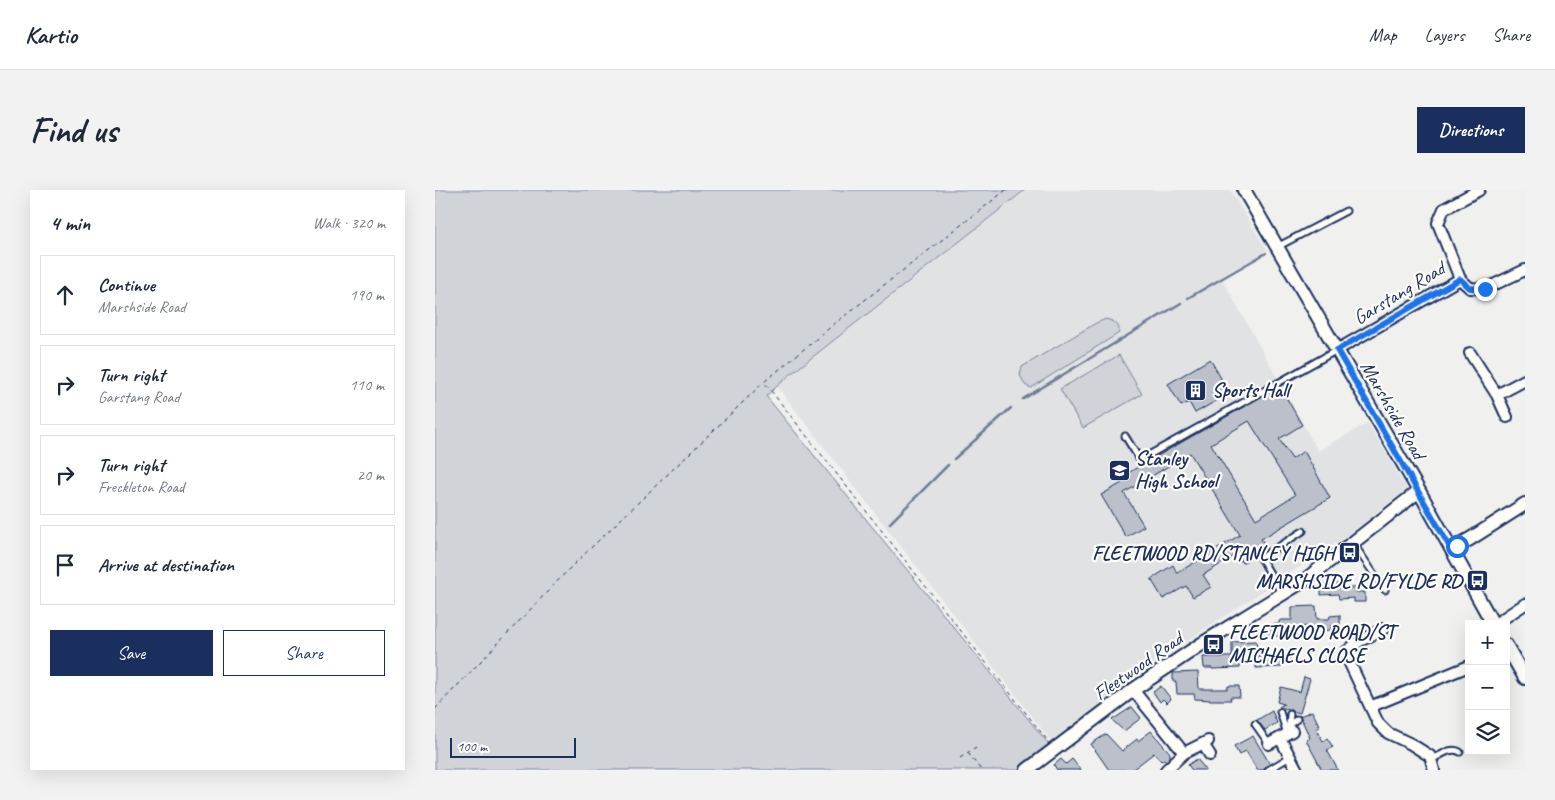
<!DOCTYPE html>
<meta charset="utf-8">
<style>
body{margin:0;font-family:Caveat,sans-serif;background:#f2f2f3;color:#1f2937}
.controls{position:absolute;right:15px;bottom:15px;display:grid;overflow:hidden;border-radius:0px;box-shadow:0 5px 20px #0002}
.controls button{width:45px;height:45px;display:grid;place-items:center;padding:0;border:0;border-bottom:1px solid #e0e1e3;background:#fff;color:#1f2937;font:25px sans-serif}
.scale{position:absolute;left:15px;bottom:12px;width:126px;box-sizing:border-box;padding-left:5px;border:2px solid #1b2f5e;border-top:0;font-size:14px;line-height:18px;white-space:nowrap;color:#1b2f5e;-webkit-text-stroke:4px #fdfcf7;paint-order:stroke}
.stop{position:absolute;width:15px;height:15px;margin:-11px;border:4px solid #1a73e8;border-radius:50%;background:#fff}
.stop.end{background:#1a73e8;border-color:#fff;box-shadow:0 1px 5px #0008}
.list{margin:0;padding:0;list-style:none}
h2{display:flex;justify-content:space-between;align-items:center;height:65px;margin:0;padding:0 20px;font-size:21px}
h2 small{font-size:16px;font-weight:400;color:#747a83}
.list li{display:grid;grid-template-columns:32px 1fr auto;gap:15px;align-items:center;box-sizing:border-box;height:80px;margin:0 10px 10px;padding:0 10px;border:1px solid #e0e1e3;border-radius:0px}
.list b{display:block;font-size:19px;white-space:nowrap}
.list p{margin:0;font-size:16px;white-space:nowrap;color:#747a83}
.list em{font-size:16px;font-style:normal;color:#747a83}
.actions{display:flex;gap:10px;padding:15px 20px}
.actions a{flex:1;padding:11px 0;border:1px solid #1b2f5e;border-radius:0px;text-align:center;font-size:18px;color:#1b2f5e}
.actions .main{background:#1b2f5e;color:#fff}
.icon{flex:none;width:28px;height:28px;fill:none;stroke:currentColor;stroke-width:2;stroke-linecap:round;stroke-linejoin:round}
.map{position:relative;flex:none;width:1090px;height:580px;overflow:hidden;border-radius:0px}
header{display:flex;align-items:center;gap:30px;box-sizing:border-box;height:70px;padding:0 25px;background:#fff;border-bottom:1px solid #e0e1e3}
header strong{font-size:24px}
nav{display:flex;gap:28px;margin-inline-start:auto;font-size:18px}
.intro{display:flex;align-items:center;justify-content:space-between;box-sizing:border-box;height:120px;padding:0 30px}
h1{margin:0;font-size:35px}
.button{padding:12px 22px;border-radius:0px;background:#1b2f5e;color:#fff;font-size:18px;font-weight:700}
main{display:flex;gap:30px;padding:0 30px}
aside{flex:1;background:#fff;border-radius:0px;box-shadow:0 5px 20px #0002}
.map>svg:first-child{display:block}
</style>
<header>
<strong>Kartio</strong>
<nav><a>Map</a><a>Layers</a><a>Share</a></nav>
</header>
<div class="intro"><h1>Find us</h1><a class="button">Directions</a></div>
<main>
<aside>
<h2>4 min<small>Walk · 320 m</small></h2>
<ul class="list">
<li><svg class="icon" aria-label="ahead" viewBox="0 0 24 24"><path d="M12 20V5M6 11l6-6 6 6"/></svg><div><b>Continue</b><p>Marshside Road</p></div><em>190 m</em></li>
<li><svg class="icon" aria-label="right" viewBox="0 0 24 24"><path d="M7 20v-9h11M14 6l5 5-5 5"/></svg><div><b>Turn right</b><p>Garstang Road</p></div><em>110 m</em></li>
<li><svg class="icon" aria-label="right" viewBox="0 0 24 24"><path d="M7 20v-9h11M14 6l5 5-5 5"/></svg><div><b>Turn right</b><p>Freckleton Road</p></div><em>20 m</em></li>
<li><svg class="icon" aria-label="arrive" viewBox="0 0 24 24"><path d="M6 21V4h12l-3 4 3 4H6"/></svg><div><b>Arrive at destination</b></div></li>
</ul>
<div class="actions"><a class="main">Save</a><a>Share</a></div>
</aside>
<div class="map">
<svg width="1090" height="580" viewBox="0 0 1090 580">
<rect width="100%" height="100%" fill="#f0f0ee"/>
<filter id="ink" filterUnits="userSpaceOnUse"><feTurbulence type="fractalNoise" baseFrequency=".02" numOctaves="2"/><feDisplacementMap in="SourceGraphic" scale="10" xChannelSelector="R" yChannelSelector="G"/><feConvolveMatrix kernelMatrix="1 2 1 2 8 2 1 2 1" color-interpolation-filters="sRGB"/></filter>
<g filter="url(#ink)">
<path fill="#e0e2e3" d="M 591,0 L 795,0 L 832,60 L 786,87 L 883,261 L 933,233 L 972,299 L 913,345 L 720,472 L 616,551 L 342,196 Z"/>
<path fill="#d0d3d8" stroke="#76819b" d="M 0,0 L 590,0 L 356,184 L 331,206 L 616,557 L 585,580 L 0,580 Z
M 671,129 C 679,131 685,134 684,143 L 596,198 L 590,195 L 585,185 L 587,177 L 661,133 Z
M 684,165 L 707,204 L 648,238 L 625,199 Z"/>
<g fill="none" stroke-linecap="round" stroke-linejoin="round">
<path stroke="#6f7b97" stroke-width="2.5" d="M 753,108 L 831,63
M 588,209 L 746,113
M 519,269 L 576,218
M 455,333 L 513,275"/>
</g>
<path fill="#bbc0ca" stroke="#1b2f5e" fill-rule="evenodd" d="M 775,169 L 787,190 L 781,194 L 788,207 L 760,223 L 754,212 L 746,216 L 733,194 Z
M 840,199 L 842,203 L 847,200 L 867,235 L 844,249 L 857,269 L 869,261 L 895,308 L 826,349 L 832,358 L 807,373 L 802,364 L 768,385 L 776,397 L 758,407 L 751,396 L 728,409 L 716,389 L 738,375 L 742,383 L 805,345 L 755,263 L 689,303 L 709,336 L 691,347 L 666,305 L 687,293 L 684,288 ZM 814,231 L 860,305 L 821,329 L 776,254 Z
M 886,394 L 904,394 L 904,398 L 921,398 L 921,402 L 930,402 L 930,412 L 919,412 L 919,408 L 904,409 L 903,404 L 886,405 Z
M 881,416 L 882,429 L 894,429 L 895,426 L 905,425 L 905,436 L 896,436 L 896,440 L 879,441 L 878,436 L 863,437 L 863,441 L 846,442 L 846,446 L 827,446 L 827,435 L 844,434 L 844,431 L 847,430 L 857,430 L 857,417 Z
M 821,451 L 823,466 L 843,465 L 843,463 L 855,463 L 855,472 L 847,472 L 847,477 L 821,478 L 821,473 L 805,474 L 805,478 L 777,479 L 777,478 L 769,478 L 768,467 L 797,467 L 797,452 Z
M 763,482 L 764,499 L 793,499 L 793,496 L 804,496 L 805,507 L 795,507 L 796,510 L 777,510 L 760,509 L 759,504 L 742,504 L 741,492 L 738,491 L 738,483 Z
M 869,487 L 875,489 L 865,523 L 844,517 L 849,514 L 842,512 L 846,497 L 865,502 Z
M 726,496 L 736,509 L 732,513 L 728,509 L 725,512 L 718,502 Z
M 697,517 L 706,528 L 689,541 L 677,530 Z
M 837,521 L 842,533 L 830,540 L 822,530 Z
M 877,521 L 885,537 L 881,539 L 888,551 L 892,548 L 898,557 L 892,560 L 903,580 L 887,580 L 871,550 L 875,548 L 865,526 Z
M 716,541 L 735,563 L 735,567 L 731,571 L 729,569 L 726,571 L 719,563 L 697,580 L 674,580 L 656,554 L 671,544 L 687,561 L 702,549 L 703,551 Z
M 818,546 L 835,574 L 830,577 L 829,580 L 822,580 L 811,561 L 804,565 L 799,556 Z
M 626,569 L 631,574 L 637,569 L 646,580 L 622,580 L 619,575 Z
M 762,569 L 771,580 L 757,580 L 753,575 Z"/>
<g fill="none" stroke-linecap="round" stroke-linejoin="round">
<defs>
<path id="service" d="M 842,57 L 911,21
M 690,246 L 705,270 L 902,160
M 918,353 L 950,400
M 847,404 L 826,368 L 868,341
M 845,522 L 852,544
M 855,524 L 854,535 L 857,541
M 820,534 L 834,554
M 854,535 L 862,529
M 996,570 C 1005,566 1016,556 1025,562
M 833,580 L 855,567"/>
<path id="minor" d="M 1025,89 L 1035,98 L 1050,99 L 1090,80
M 902,160 L 1025,89 L 1003,33 L 1009,19 L 1044,0
M 1035,163 L 1062,205 L 1072,227
M 1062,205 L 1090,190
M 1060,434 L 1090,414
M 948,439 L 923,452 L 910,463 L 943,533 L 953,543 L 976,554 L 995,566 L 999,580
M 698,500 L 749,563
M 937,516 L 1034,476
M 845,548 L 862,580
M 768,554 L 775,565
M 834,554 L 857,541
M 731,580 L 749,563 L 773,551"/>
<path id="tertiary" d="M 809,0 L 984,301 L 1058,434
M 1017,359 L 1035,349 L 1090,314
M 1071,455 L 1090,488
M 592,580 L 698,500 L 768,453 L 870,390 L 984,301"/>
</defs>
<use href="#service" stroke="#1b2f5e" stroke-width="9"/>
<use href="#minor" stroke="#1b2f5e" stroke-width="14"/>
<use href="#tertiary" stroke="#1b2f5e" stroke-width="16"/>
<path stroke="#1b2f5e" stroke-width="1" stroke-dasharray="4 4" stroke-linecap="butt" d="M 571,0 L 403,131 L 329,192 L 613,551
M 0,519 L 136,377 L 329,192
M 533,563 L 546,580
M 525,568 L 541,557"/>
<use href="#service" stroke="#fdfcf7" stroke-width="5"/>
<use href="#minor" stroke="#fdfcf7" stroke-width="10"/>
<use href="#tertiary" stroke="#fdfcf7" stroke-width="12"/>
</g>
</g>
<g fill="none" stroke-linecap="round" stroke-linejoin="round" filter="url(#ink)">
<path stroke="#1a73e8" stroke-width="6" d="M 1022,356 L 1016,359 L 902,160 L 1025,89 L 1035,98 L 1050,99"/>
</g>
<defs>
<symbol id="building-square" viewBox="-11 -11 22 22"><rect x="-9" y="-9" width="18" height="18" rx="4" fill="#1b2f5e" stroke="#fdfcf7"/><path d="M-4-6H4V6H1V3H-1V6H-4ZM-2.5-4.3h1.7v1.8h-1.7ZM.8-4.3h1.7v1.8H.8ZM-2.5-1h1.7V.8h-1.7ZM.8-1h1.7V.8H.8Z" fill="#fff"/></symbol>
<symbol id="school-square" viewBox="-11 -11 22 22"><rect x="-9" y="-9" width="18" height="18" rx="4" fill="#1b2f5e" stroke="#fdfcf7"/><path d="M0-5L7-2L0 1L-7-2ZM-4 1L0 2.5L4 1V4Q0 6-4 4Z" fill="#fff"/></symbol>
<symbol id="bus-square" viewBox="-11 -11 22 22"><rect x="-9" y="-9" width="18" height="18" rx="4" fill="#1b2f5e" stroke="#fdfcf7"/><path d="M-5-6H5V4H4V6H2V4H-2V6H-4V4H-5ZM-3.5-4V0h7V-4ZM-3.5 1.2v1.5H-2V1.2ZM2 1.2v1.5H3.5V1.2Z" fill="#fff"/></symbol>
</defs>
<g fill-rule="evenodd">
<use href="#building-square" x="748" y="188" width="25" height="25"/>
<use href="#school-square" x="672" y="268" width="25" height="25"/>
<use href="#bus-square" x="902" y="350" width="25" height="25"/>
<use href="#bus-square" x="1030" y="378" width="25" height="25"/>
<use href="#bus-square" x="766" y="442" width="25" height="25"/>
</g>
<g text-anchor="middle" dominant-baseline="central" stroke-width="4.5" stroke-linejoin="round" paint-order="stroke">
<g font-size="20" fill="#1b2f5e" stroke="#fdfcf7">
<text transform="translate(964 103) rotate(-31)">Garstang Road</text>
<text transform="translate(958 220) rotate(60)">Marshside Road</text>
<text transform="translate(703 476) rotate(-35)">Fleetwood Road</text>
</g>
<g font-size="20" font-weight="bold" fill="#1b2f5e" stroke="#fdfcf7" text-anchor="start">
<text x="777" y="200">Sports Hall</text>
<text x="700" y="268">Stanley<tspan x="700" dy="23">High School</tspan></text>
<text x="899" y="363" text-anchor="end">FLEETWOOD RD/STANLEY HIGH</text>
<text x="1027" y="391" text-anchor="end">MARSHSIDE RD/FYLDE RD</text>
<text x="794" y="442">FLEETWOOD ROAD/ST<tspan x="794" dy="23">MICHAELS CLOSE</tspan></text>
</g>
</g>
</svg>
<div class="controls">
<button>+</button>
<button>−</button>
<button><svg class="icon" aria-label="layers" viewBox="0 0 24 24"><path d="M12 4l9 5-9 5-9-5zM3 14l9 5 9-5"/></svg></button>
</div>
<div class="scale">100 m</div>
<div class="stop" style="left:1022px;top:356px"></div>
<div class="stop end" style="left:1050px;top:99px"></div>
</div>
</main>
